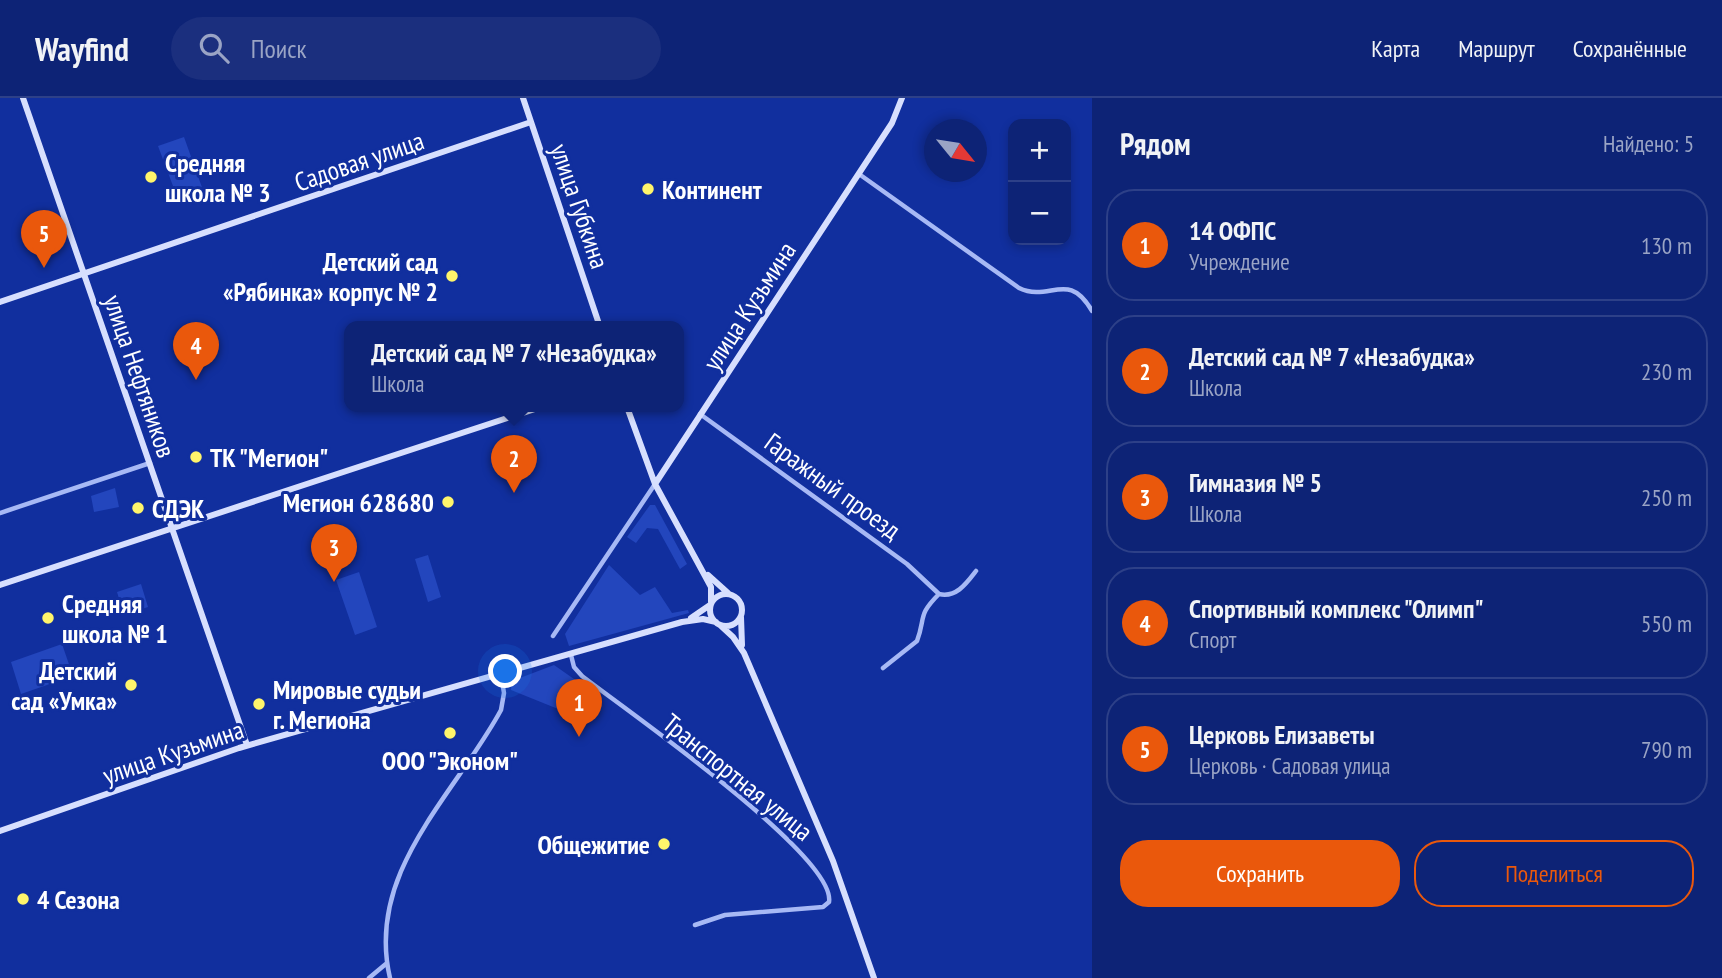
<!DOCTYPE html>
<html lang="ru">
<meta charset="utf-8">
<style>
body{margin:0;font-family:"PT Sans Narrow",sans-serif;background:#1b2f7e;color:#f1f3f6}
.controls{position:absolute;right:21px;top:21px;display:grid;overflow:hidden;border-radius:14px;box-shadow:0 4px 10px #0003}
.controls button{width:63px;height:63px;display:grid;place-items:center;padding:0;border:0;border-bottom:2px solid #2d4088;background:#0d2376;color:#f1f3f6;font:35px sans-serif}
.compass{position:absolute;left:924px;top:21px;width:63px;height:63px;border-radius:50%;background:#0d2376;box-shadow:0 4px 10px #0003;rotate:120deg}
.you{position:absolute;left:506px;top:574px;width:24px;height:24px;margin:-18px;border:5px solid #fff;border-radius:50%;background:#1a73e8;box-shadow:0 0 0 10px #1a73e833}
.badge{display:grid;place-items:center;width:46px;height:46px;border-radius:50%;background:#ea580c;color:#fff;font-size:23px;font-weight:700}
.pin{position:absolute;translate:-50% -58px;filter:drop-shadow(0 2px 4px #0008)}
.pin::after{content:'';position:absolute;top:37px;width:24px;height:21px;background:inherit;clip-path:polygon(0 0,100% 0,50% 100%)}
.popup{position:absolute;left:344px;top:223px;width:340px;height:91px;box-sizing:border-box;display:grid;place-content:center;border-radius:14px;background:#0d2376;filter:drop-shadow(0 2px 5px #0005);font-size:23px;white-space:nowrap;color:#9aa4c5}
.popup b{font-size:26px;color:#f1f3f6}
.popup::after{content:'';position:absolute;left:50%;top:100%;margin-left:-14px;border:14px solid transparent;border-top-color:#0d2376}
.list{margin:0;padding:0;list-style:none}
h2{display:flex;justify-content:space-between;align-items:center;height:91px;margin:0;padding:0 28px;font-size:30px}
h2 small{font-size:23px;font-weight:400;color:#9aa4c5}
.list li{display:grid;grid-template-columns:46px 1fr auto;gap:21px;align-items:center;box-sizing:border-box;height:112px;margin:0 14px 14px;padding:0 14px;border:2px solid #2d4088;border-radius:28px}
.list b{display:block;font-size:26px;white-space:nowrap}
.list p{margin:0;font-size:23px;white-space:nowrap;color:#9aa4c5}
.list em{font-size:23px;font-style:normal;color:#9aa4c5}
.actions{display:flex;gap:14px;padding:21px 28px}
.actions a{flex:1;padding:16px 0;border:2px solid #ea580c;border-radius:28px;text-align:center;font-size:24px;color:#ea580c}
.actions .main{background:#ea580c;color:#fff}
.icon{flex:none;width:38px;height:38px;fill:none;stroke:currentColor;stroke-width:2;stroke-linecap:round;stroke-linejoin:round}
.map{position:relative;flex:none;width:1092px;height:880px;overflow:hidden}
header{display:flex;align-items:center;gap:42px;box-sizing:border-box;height:98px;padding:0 35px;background:#0d2376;border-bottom:2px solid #2d4088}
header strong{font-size:33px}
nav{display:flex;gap:38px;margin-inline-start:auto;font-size:24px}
.search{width:490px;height:63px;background:#1b2f7e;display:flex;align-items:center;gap:18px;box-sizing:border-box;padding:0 24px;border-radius:38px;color:#9aa4c5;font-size:26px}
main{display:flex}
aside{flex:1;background:#0d2376}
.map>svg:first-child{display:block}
</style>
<header>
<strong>Wayfind</strong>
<div class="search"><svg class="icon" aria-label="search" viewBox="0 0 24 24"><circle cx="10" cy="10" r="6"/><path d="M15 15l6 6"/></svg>Поиск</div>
<nav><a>Карта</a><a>Маршрут</a><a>Сохранённые</a></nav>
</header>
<main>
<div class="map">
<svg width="1092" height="880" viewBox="0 0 1092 880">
<rect width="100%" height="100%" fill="#112f9e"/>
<path fill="#2346bd" d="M 184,39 L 204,95 L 179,104 L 158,48 Z
M 115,390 L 119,409 L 94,414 L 91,398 Z
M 650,407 L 655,407 L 687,466 L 680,471 L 658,431 L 647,430 L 636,445 L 627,439 Z
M 428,457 L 441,499 L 428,504 L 415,461 Z
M 609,467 L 640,497 L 655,489 L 672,515 L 688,512 L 689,515 L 569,548 L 565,536 Z
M 359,474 L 377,529 L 355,537 L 336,482 Z
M 141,486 L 148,509 L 124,517 L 117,494 Z
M 62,546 L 73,578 L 21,596 L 11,564 Z
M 554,567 L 584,588 L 580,599 L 568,615 L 511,592 L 512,583 Z"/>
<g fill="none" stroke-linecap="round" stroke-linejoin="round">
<path stroke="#a7b9f5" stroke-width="4.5" d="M 859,76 L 1019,190 C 1050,205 1068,171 1092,213
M 700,316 L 907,466 L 939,496
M 0,415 L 150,365
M 553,538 L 655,386
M 571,557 L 574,569 L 582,578 C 623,610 837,758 829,804 L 823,809 L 725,817 L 695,827
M 883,570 L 917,543 C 926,519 917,518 939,496 C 956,500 966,486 976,473
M 369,880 L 387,865
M 390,880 C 365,774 455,697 501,612 L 504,595 L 501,577"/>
<path stroke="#d7dffe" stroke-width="6" d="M 23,0 L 247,647
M 523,0 L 600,229
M 0,204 L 531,24
M 627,309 L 655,386 L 711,489 L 711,504
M 655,386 L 892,25 L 902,0
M 708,477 L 728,495
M 0,487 L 541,309
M710 512a16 16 0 1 1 32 0a16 16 0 1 1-32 0Z
M 741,519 L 742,547
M 691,520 L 710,507
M 720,527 L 733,539 L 744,555 L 833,763 L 874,880
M 0,733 L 239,650 L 682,524 L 703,521 L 716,524"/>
</g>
<g fill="#fff56b" stroke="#112f9e" stroke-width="2.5">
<circle cx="151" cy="79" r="7"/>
<circle cx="648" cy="91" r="7"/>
<circle cx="452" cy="178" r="7"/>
<circle cx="196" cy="359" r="7"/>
<circle cx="448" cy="404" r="7"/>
<circle cx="138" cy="410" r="7"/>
<circle cx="48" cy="520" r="7"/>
<circle cx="131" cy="587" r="7"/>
<circle cx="259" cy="606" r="7"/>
<circle cx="450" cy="635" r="7"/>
<circle cx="664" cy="746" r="7"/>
<circle cx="23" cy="801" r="7"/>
</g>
<g text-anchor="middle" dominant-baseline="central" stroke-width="6" stroke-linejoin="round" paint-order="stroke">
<g font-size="26" fill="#fff" stroke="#112f9e">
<text transform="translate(359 63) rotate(-19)">Садовая улица</text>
<text transform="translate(580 108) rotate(71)">улица Губкина</text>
<text transform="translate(749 208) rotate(-57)">улица Кузьмина</text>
<text transform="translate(140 278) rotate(71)">улица Нефтяников</text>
<text transform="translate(833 388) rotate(36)">Гаражный проезд</text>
<text transform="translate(173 654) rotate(-19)">улица Кузьмина</text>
<text transform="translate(738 679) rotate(39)">Транспортная улица</text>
</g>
<g font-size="26" font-weight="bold" fill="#fff" stroke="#112f9e" text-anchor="start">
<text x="165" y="64">Средняя<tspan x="165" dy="30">школа № 3</tspan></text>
<text x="662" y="91">Континент</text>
<text x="438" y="163" text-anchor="end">Детский сад<tspan x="438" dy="30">«Рябинка» корпус № 2</tspan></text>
<text x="210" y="359">ТК "Мегион"</text>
<text x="434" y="404" text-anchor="end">Мегион 628680</text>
<text x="152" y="410">СДЭК</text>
<text x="62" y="505">Средняя<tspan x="62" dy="30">школа № 1</tspan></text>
<text x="117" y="572" text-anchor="end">Детский<tspan x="117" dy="30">сад «Умка»</tspan></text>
<text x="273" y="591">Мировые судьи<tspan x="273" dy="30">г. Мегиона</tspan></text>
<text x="450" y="662" text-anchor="middle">ООО "Эконом"</text>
<text x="650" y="746" text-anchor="end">Общежитие</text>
<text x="37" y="801">4 Сезона</text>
</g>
</g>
</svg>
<div class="controls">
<button>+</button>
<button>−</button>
</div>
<svg class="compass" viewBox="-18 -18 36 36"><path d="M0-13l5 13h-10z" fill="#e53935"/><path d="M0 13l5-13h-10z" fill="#9aa4c5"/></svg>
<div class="you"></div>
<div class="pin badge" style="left:579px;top:639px">1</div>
<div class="pin badge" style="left:514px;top:395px">2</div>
<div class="popup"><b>Детский сад № 7 «Незабудка»</b>Школа</div>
<div class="pin badge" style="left:334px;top:484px">3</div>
<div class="pin badge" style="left:196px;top:282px">4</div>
<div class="pin badge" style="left:44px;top:170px">5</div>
</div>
<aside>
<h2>Рядом<small>Найдено: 5</small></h2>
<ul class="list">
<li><span class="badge">1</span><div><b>14 ОФПС</b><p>Учреждение</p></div><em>130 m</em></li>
<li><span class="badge">2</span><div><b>Детский сад № 7 «Незабудка»</b><p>Школа</p></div><em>230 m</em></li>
<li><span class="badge">3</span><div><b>Гимназия № 5</b><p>Школа</p></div><em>250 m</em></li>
<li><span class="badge">4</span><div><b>Спортивный комплекс &quot;Олимп&quot;</b><p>Спорт</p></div><em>550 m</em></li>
<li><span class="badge">5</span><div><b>Церковь Елизаветы</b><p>Церковь · Садовая улица</p></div><em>790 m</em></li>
</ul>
<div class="actions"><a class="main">Сохранить</a><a>Поделиться</a></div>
</aside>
</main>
